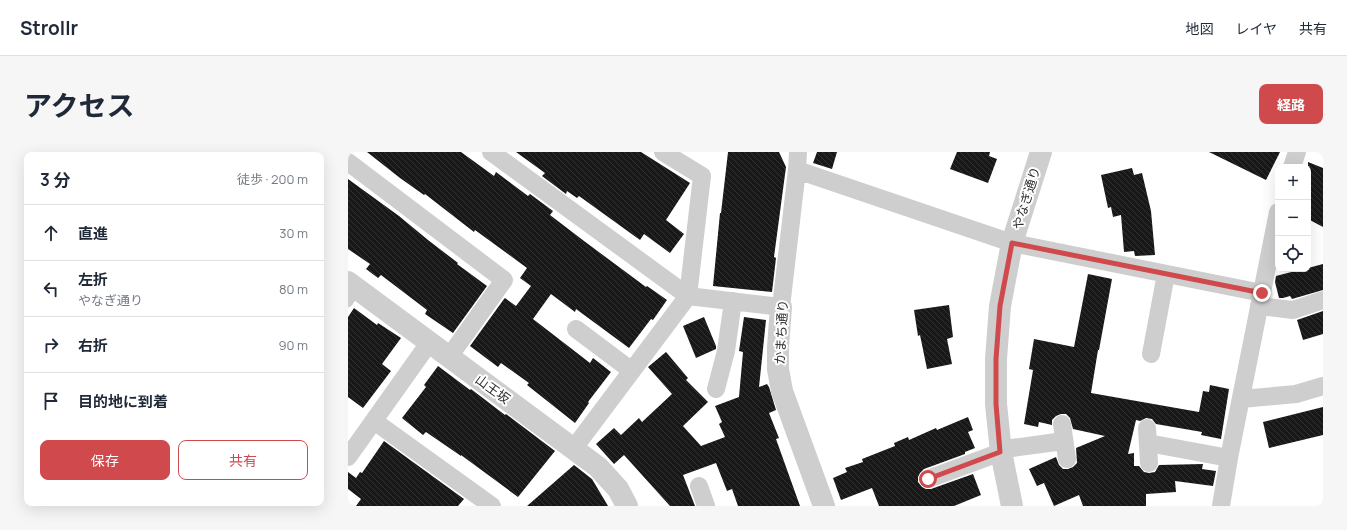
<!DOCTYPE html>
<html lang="ja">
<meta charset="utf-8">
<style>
body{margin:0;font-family:Manrope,"Noto Sans JP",sans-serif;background:#f6f6f7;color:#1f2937}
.controls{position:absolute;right:12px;top:12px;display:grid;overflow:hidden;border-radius:8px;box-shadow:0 4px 16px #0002}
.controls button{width:36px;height:36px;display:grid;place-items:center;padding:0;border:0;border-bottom:1px solid #e0e1e3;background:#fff;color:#1f2937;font:20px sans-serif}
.stop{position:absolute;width:12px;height:12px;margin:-9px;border:3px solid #d04a4d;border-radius:50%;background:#fff}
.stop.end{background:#d04a4d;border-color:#fff;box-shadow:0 1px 4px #0008}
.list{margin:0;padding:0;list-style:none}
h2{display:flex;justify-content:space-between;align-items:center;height:52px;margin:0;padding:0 16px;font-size:17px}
h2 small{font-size:13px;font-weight:400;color:#747a83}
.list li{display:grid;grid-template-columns:26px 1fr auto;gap:12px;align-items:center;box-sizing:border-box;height:56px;padding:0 16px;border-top:1px solid #e0e1e3}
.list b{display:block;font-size:15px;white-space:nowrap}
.list p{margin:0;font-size:13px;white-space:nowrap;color:#747a83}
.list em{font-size:13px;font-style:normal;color:#747a83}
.actions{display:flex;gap:8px;padding:12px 16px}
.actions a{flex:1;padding:9px 0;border:1px solid #d04a4d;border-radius:8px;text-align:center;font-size:14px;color:#d04a4d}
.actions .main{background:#d04a4d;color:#fff}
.icon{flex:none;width:22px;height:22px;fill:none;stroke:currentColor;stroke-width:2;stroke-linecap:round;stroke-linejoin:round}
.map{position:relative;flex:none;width:975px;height:354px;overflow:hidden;border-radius:8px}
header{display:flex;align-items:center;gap:24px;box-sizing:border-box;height:56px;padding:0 20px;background:#fff;border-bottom:1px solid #e0e1e3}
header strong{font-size:19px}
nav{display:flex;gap:22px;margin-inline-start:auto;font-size:14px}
.intro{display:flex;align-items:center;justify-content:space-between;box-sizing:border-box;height:96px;padding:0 24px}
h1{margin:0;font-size:28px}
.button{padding:10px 18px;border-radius:8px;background:#d04a4d;color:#fff;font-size:14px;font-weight:700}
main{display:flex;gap:24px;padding:0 24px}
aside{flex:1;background:#fff;border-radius:8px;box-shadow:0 4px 16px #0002}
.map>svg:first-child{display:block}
</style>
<header>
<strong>Strollr</strong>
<nav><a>地図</a><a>レイヤ</a><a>共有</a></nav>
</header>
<div class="intro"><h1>アクセス</h1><a class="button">経路</a></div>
<main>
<aside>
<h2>3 分<small>徒歩 · 200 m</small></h2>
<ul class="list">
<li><svg class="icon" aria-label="ahead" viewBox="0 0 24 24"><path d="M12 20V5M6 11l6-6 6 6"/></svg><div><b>直進</b></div><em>30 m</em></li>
<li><svg class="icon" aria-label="left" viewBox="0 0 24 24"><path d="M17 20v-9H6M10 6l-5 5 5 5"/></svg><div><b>左折</b><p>やなぎ通り</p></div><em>80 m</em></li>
<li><svg class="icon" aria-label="right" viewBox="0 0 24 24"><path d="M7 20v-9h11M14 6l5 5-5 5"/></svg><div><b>右折</b></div><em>90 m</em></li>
<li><svg class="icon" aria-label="arrive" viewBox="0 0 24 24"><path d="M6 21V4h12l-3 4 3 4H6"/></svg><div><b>目的地に到着</b></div></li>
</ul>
<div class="actions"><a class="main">保存</a><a>共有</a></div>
</aside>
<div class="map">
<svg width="975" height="354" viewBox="0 0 975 354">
<defs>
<pattern id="building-back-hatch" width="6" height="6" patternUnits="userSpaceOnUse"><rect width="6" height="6" fill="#181818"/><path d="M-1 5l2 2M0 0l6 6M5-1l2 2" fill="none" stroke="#313131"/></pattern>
</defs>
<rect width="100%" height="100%" fill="#fff"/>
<path fill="url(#building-back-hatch)" d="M 19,0 L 113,0 L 146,24 L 148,20 L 180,44 L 182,42 L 205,59 L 202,63 L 236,89 L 298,135 L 299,134 L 319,148 L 305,168 L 303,167 L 281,196 L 228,157 L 227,160 L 203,142 L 185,167 L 242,211 L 245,206 L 263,220 L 240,250 L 241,251 L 227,271 L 179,233 L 181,231 L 153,211 L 150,215 L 122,194 L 156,147 L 157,146 L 168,154 L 183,134 L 172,126 L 179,116 L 127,78 L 126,80 L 77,42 L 76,43 L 52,26 Z
M 168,0 L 293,0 L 342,31 L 318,68 L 336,82 L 322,101 L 296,82 L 292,88 L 231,44 L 229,46 L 219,39 L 218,42 L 194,24 L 197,21 Z
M 380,0 L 431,0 L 438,15 L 426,105 L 428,106 L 424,140 L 365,134 L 372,61 L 373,61 Z
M 469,0 L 489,0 L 484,17 L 465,11 Z
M 609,0 L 642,0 L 641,4 L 649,7 L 640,31 L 602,17 Z
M 861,0 L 932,0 L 918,28 Z
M 960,10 L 975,16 L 975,75 L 960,67 Z
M 784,16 L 786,23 L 794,21 L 803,59 L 807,103 L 787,104 L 786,99 L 776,100 L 773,63 L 765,65 L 763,55 L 760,56 L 753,23 Z
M 0,27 L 51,64 L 80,88 L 110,111 L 109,112 L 139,134 L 105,181 L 77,162 L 79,158 L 33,123 L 30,126 L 18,117 L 22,112 L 0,97 Z
M 975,112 L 975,138 L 944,147 L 942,144 L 935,146 L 931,146 L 927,130 L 928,124 L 955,117 L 960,117 L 960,116 Z
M 740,122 L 764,127 L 751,198 L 750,198 L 743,241 L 851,260 L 855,239 L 861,240 L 862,233 L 881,237 L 873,287 L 853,283 L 854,280 L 808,272 L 804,267 L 798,266 L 792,269 L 788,268 L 780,302 L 786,301 L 786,314 L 791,314 L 796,320 L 801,321 L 807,320 L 811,313 L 855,312 L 854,317 L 868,319 L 865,334 L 827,329 L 828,340 L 798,342 L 798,354 L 735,354 L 731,343 L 706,354 L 696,331 L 689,334 L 681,317 L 708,305 L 711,313 L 715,317 L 720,317 L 725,315 L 729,311 L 728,296 L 757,284 L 725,277 L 722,266 L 718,262 L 713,262 L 708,264 L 704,268 L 704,273 L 691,270 L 690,275 L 676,272 L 685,218 L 681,217 L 686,187 L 726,195 Z
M 601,153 L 605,185 L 599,187 L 604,212 L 579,217 L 572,183 L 570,184 L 566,158 Z
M 6,156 L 29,173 L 30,171 L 53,186 L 34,212 L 43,219 L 15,256 L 0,245 L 0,165 Z
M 975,159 L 975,182 L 955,188 L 949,168 Z
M 356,165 L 368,194 L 368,197 L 348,206 L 335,174 Z
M 396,165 L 418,168 L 411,235 L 419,232 L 421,235 L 428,258 L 421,261 L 431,286 L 428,287 L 452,354 L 390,354 L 384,337 L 379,339 L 368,311 L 335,323 L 347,354 L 322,354 L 276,303 L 266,312 L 248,292 L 266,276 L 273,283 L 291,266 L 294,270 L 324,242 L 300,215 L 318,200 L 340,226 L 338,228 L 360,250 L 335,274 L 353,294 L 377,285 L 371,272 L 374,270 L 367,254 L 391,245 L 395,200 L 391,199 Z
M 90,214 L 122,238 L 123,237 L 157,263 L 158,262 L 207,299 L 170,345 L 113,303 L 113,304 L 78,280 L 75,283 L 54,266 L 78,235 L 76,233 Z
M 975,255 L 975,283 L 921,296 L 915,270 Z
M 620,265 L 625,278 L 620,280 L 627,296 L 617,300 L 617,302 L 576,317 L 572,321 L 570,325 L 570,330 L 574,335 L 578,337 L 583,337 L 625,322 L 633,343 L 606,354 L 531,354 L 524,336 L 493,348 L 485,326 L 499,320 L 497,316 L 515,310 L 514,307 L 547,294 L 546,291 L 560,285 L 561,288 L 588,276 L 589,278 Z
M 36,289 L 116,347 L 110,354 L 8,354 L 13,347 L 0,337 L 0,320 L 8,326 L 12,320 L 14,321 Z
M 226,313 L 244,327 L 260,354 L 179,354 Z"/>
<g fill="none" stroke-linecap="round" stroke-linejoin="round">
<path stroke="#cecece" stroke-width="9" d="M 0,151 L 10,137"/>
<path stroke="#cecece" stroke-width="18" d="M 143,0 L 340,144 L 433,155 L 449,18 L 450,0
M 0,10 L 156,128 L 101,205
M 944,15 L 949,0
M 449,18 L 664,91 L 914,141
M 911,154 L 945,158 L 975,148
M 228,177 L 284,219
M 803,202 L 818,122
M 368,237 L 378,199 L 385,149
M 893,247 L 948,242 L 975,234
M 26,269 L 144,354
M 714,272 L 719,307
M 799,276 L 801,311
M 800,291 L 881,306
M 226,296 L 340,144 L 354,24 L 315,0
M 0,305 L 81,191
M 580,327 L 664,296 L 716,289
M 351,334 L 358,354
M 873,354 L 881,306 L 930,60"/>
<path stroke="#cecece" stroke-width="22" d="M 0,130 L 250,315 L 270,337 L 279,354
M 433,155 L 430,195 L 430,217 L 434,239 L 476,354
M 664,354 L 653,300 L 648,252 L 648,207 L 652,154 L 664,91 L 693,0"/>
</g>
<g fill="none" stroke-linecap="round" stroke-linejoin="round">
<path stroke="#d04a4d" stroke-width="5" d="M 580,327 L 652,300 L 648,252 L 648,207 L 652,154 L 664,91 L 914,141"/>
</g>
<g text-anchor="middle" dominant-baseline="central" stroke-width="4" stroke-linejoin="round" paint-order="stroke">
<g font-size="13" fill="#313131" stroke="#fff">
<text transform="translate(678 46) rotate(-73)">やなぎ通り</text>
<text transform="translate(433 180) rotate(-87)">かまち通り</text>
<text transform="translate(145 237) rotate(36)">山王坂</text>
</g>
</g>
</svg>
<div class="controls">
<button>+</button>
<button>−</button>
<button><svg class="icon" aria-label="locate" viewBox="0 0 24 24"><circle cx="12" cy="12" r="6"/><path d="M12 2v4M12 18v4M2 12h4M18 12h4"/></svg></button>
</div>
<div class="stop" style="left:580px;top:327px"></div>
<div class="stop end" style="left:914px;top:141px"></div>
</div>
</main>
